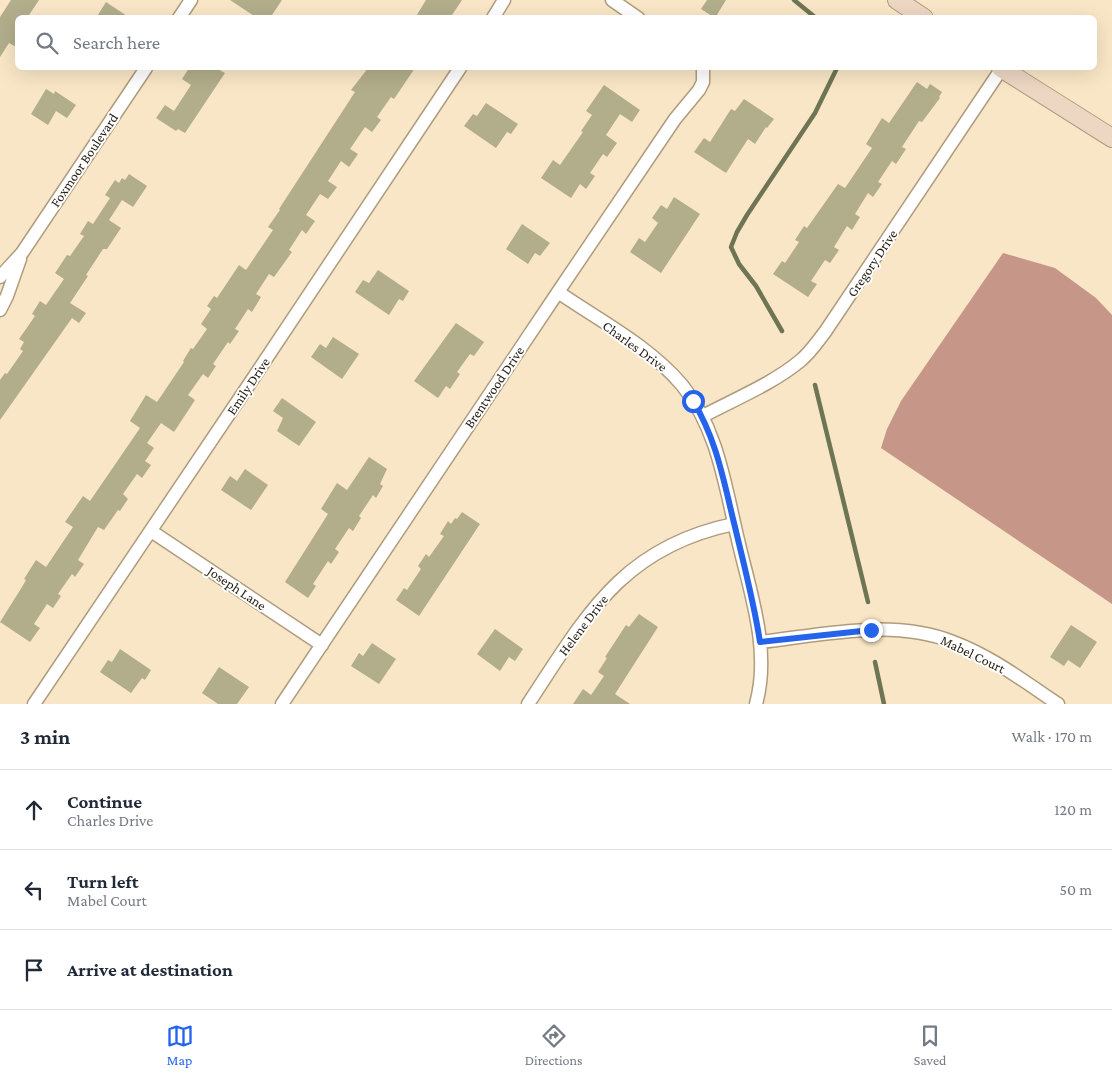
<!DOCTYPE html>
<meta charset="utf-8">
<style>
body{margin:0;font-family:"Crimson Pro",serif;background:#f6f6f7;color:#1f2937}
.stop{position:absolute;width:15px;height:15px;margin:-11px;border:4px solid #2563eb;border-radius:50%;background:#fff}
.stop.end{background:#2563eb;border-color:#fff;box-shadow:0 1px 5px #0008}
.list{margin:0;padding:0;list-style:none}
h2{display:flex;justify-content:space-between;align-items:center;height:65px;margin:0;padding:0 20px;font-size:21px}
h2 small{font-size:16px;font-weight:400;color:#747a83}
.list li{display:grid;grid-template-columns:32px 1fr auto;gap:15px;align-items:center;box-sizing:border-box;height:80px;padding:0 20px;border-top:1px solid #e0e1e3}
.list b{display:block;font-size:19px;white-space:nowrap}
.list p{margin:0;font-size:16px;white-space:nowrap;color:#747a83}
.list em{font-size:16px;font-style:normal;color:#747a83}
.icon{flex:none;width:28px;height:28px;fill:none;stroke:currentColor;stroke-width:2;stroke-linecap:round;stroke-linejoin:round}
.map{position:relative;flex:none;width:1112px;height:704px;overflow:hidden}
.search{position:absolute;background:#fff;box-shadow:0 5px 20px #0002;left:15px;right:15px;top:15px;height:55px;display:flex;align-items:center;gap:12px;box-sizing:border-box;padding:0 18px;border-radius:8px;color:#747a83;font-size:19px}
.sheet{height:305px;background:#fff}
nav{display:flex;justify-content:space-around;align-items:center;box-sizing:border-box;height:70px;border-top:1px solid #e0e1e3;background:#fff;font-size:14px;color:#747a83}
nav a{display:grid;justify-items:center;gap:2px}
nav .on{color:#2563eb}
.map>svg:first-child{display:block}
</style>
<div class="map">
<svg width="1112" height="704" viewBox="0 0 1112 704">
<rect width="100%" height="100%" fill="#f9e6c6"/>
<path fill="#c69688" d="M 1003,253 L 1055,268 L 1096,298 L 1112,315 L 1112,604 L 881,448 L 887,429 L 901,401 Z"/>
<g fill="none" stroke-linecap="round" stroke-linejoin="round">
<path stroke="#6e7554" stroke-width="4.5" d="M 794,0 L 816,18
M 782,331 L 756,286 L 739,264 L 731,247 L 737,232 L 747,215 L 815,113 L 837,68
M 815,385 L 868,602
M 875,662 L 884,704"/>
</g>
<path fill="#b2ad8b" d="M 11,0 L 39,0 L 27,18 L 18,18 L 18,48 L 9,43 L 0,57 L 0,17 Z
M 230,0 L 282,0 L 270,18 L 257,18 Z
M 426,0 L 462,0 L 450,18 L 415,18 Z
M 707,0 L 726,0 L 715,18 L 701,9 Z
M 106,2 L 130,18 L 96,18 Z
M 189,68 L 216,68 L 225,73 L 185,133 L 178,129 L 176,131 L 156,118 L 165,105 L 174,111 L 191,85 L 182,79 Z
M 368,68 L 415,68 L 394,99 L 391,97 L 377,117 L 381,120 L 372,132 L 365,127 L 350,149 L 358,154 L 349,167 L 341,161 L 328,181 L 337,187 L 328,199 L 320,194 L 306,215 L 315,221 L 306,234 L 302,230 L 289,250 L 292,252 L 274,277 L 269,274 L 256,294 L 261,297 L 252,312 L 248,309 L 235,329 L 239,331 L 230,344 L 228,342 L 213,364 L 216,366 L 208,378 L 203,374 L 188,395 L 195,400 L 174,432 L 161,423 L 147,443 L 154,448 L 145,461 L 151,465 L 142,478 L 137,474 L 123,494 L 128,499 L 120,511 L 118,510 L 104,530 L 98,527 L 78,560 L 84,564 L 75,577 L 72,574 L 58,594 L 61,596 L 53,608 L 47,604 L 34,624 L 40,628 L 30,642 L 0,622 L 22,587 L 26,580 L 24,579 L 36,560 L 46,567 L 73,527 L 65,522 L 83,496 L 90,501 L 140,428 L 130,421 L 146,395 L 157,402 L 184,362 L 183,361 L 191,348 L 193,349 L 207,329 L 201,324 L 211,309 L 207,306 L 214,296 L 217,298 L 239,265 L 246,270 L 273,230 L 268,227 L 280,210 L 279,209 L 355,92 L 351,90 Z
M 917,82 L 927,89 L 930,84 L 942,92 L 939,97 L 940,98 L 922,122 L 919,121 L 902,147 L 906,149 L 896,164 L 892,161 L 878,182 L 882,184 L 873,197 L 868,193 L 855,214 L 860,217 L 852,230 L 847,226 L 834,247 L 839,250 L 830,263 L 825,260 L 811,281 L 817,284 L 808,297 L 773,274 L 782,261 L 785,263 L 799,242 L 795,240 L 804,226 L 807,228 L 838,184 L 845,188 L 872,148 L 866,144 L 882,118 L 889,123 Z
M 604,85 L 640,110 L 632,122 L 620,114 L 606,135 L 617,143 L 607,157 L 603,154 L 590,173 L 595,176 L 586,189 L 580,184 L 571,198 L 541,178 L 553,160 L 560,165 L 583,132 L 581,131 L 592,115 L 586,111 Z
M 46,89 L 54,94 L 55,91 L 76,105 L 67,118 L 56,111 L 48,125 L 31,114 Z
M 744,99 L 774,119 L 767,128 L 766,127 L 755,144 L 748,139 L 726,173 L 694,152 L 704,138 L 710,142 L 731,109 L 735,111 Z
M 486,103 L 518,124 L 511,134 L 507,132 L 496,148 L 464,126 L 473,114 L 477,116 Z
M 129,174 L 147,186 L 133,207 L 122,200 L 109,220 L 121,228 L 107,249 L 103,249 L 86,275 L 88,276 L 70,303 L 86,313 L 79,323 L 72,318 L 0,420 L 0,380 L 5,373 L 7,374 L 23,351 L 20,349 L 24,342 L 19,339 L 35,316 L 32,314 L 40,301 L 46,305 L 64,279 L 55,273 L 67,255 L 70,256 L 84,236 L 80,234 L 88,221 L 93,224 L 110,198 L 105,195 L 115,180 L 119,183 L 122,178 L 125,180 Z
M 674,197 L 700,214 L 661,273 L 630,252 L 639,238 L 645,242 L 658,223 L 652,218 L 661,205 L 667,209 Z
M 522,224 L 550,243 L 540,256 L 535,253 L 528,264 L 506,249 Z
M 378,270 L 409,291 L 403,301 L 399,299 L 389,315 L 355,292 L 363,280 L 369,283 Z
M 456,323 L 484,342 L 474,356 L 470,354 L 457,372 L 460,374 L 450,389 L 446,386 L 438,398 L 414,381 Z
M 333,337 L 359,354 L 342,379 L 311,357 L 320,344 L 326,348 Z
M 282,398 L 316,422 L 299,446 L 277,431 L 283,418 L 273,411 Z
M 369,457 L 387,469 L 380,484 L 383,486 L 376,498 L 373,495 L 359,516 L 361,518 L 353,531 L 349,528 L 335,549 L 339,552 L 331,564 L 328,561 L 313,584 L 316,586 L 308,598 L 285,582 L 328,514 L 321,509 L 337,483 L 347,490 Z
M 245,469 L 268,485 L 251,510 L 221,490 L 230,476 L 237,481 Z
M 462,512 L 480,524 L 419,616 L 396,600 L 404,588 L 407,590 L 421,569 L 418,566 L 426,554 L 429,557 L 444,536 L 440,534 L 448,521 L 451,524 L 455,518 L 457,519 Z
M 639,614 L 658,627 L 615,694 L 630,704 L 573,704 L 583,689 L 591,695 L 604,676 L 598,672 L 607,658 L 605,657 L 626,625 L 629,627 Z
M 1071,625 L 1097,642 L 1080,668 L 1068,660 L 1064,666 L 1050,657 Z
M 495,629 L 523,649 L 515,661 L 509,657 L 500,671 L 477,654 Z
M 372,643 L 396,659 L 379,684 L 351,666 L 359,653 L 363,656 Z
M 120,649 L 151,670 L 145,680 L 142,678 L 131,693 L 100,672 L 108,660 L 112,662 Z
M 219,667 L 249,687 L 237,704 L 218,704 L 202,693 Z"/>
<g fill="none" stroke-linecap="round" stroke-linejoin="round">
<defs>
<path id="minor" d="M 612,0 L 638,18
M 179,18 L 191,0
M 493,18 L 504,0
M 0,277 L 22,253 L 146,68
M 558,292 C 600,321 648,345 682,385 C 718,429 725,486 738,540 C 750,592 771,650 756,704
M 0,310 L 7,296 L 20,259
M 703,416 C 735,399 772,384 800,361 C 810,353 817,342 825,332 L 1002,68
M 151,531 L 322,645
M 760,642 C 822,635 892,618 953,642 C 991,656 1025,682 1058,704
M 34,704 L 254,377 L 460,68
M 282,704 L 558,292 L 675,119 L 699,90 L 703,82 L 703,68
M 528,704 C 586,616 622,547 734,524"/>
<path id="secondary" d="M 897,0 L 924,18
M 1001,68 L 1112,138"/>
</defs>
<use href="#minor" stroke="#ae9c7e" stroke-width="15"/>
<use href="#secondary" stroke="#ae9c7e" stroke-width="20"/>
<use href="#minor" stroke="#fff" stroke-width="12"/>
<use href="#secondary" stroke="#edd6c2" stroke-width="18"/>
</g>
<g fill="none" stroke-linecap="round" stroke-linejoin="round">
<path stroke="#2563eb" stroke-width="6" d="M 693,401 C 717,440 724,483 735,527 C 744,565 754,603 760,642 L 871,630"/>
</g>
<g text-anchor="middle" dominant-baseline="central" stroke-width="4" stroke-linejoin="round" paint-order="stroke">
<g font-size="14" fill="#241d11" stroke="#fff">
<text transform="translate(84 160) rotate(-56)">Foxmoor Boulevard</text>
<text transform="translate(872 263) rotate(-56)">Gregory Drive</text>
<text transform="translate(635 346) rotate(36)">Charles Drive</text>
<text transform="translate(248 386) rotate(-56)">Emily Drive</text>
<text transform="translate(494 387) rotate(-56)">Brentwood Drive</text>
<text transform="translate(237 588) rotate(34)">Joseph Lane</text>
<text transform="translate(583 625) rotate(-53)">Helene Drive</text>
<text transform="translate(973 654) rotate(26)">Mabel Court</text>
</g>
</g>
</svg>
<div class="stop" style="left:693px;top:401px"></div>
<div class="stop end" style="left:871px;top:630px"></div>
<div class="search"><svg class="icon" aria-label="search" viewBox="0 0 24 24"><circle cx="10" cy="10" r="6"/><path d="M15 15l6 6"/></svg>Search here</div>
</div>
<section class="sheet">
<h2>3 min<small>Walk · 170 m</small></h2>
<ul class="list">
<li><svg class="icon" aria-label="ahead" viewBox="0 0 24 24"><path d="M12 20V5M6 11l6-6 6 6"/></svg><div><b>Continue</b><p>Charles Drive</p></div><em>120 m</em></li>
<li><svg class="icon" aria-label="left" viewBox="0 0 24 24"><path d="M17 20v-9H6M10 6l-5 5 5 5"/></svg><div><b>Turn left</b><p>Mabel Court</p></div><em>50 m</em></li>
<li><svg class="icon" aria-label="arrive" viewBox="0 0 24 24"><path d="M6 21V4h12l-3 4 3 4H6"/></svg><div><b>Arrive at destination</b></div></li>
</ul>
</section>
<nav>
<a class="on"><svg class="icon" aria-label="map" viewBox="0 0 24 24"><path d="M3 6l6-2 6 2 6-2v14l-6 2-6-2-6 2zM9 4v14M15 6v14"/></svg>Map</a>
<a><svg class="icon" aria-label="directions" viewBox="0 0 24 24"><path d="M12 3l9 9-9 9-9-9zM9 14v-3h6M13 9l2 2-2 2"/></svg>Directions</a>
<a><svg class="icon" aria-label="saved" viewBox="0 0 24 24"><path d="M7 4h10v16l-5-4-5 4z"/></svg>Saved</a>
</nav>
